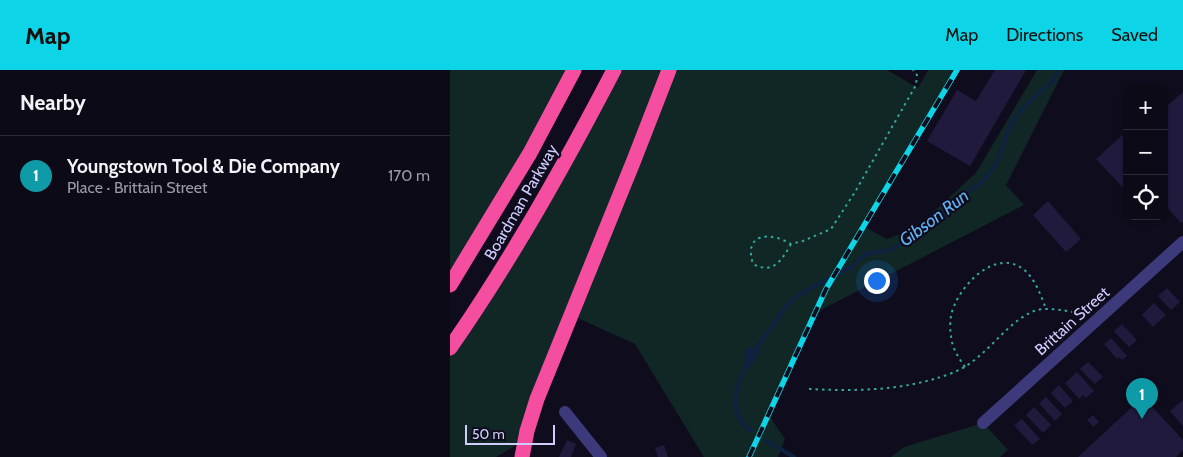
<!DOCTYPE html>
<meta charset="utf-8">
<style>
body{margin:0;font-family:Cabin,sans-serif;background:#14131f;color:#f1f3f6}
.controls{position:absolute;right:15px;top:15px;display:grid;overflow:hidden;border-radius:10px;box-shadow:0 1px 4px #0004}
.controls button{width:45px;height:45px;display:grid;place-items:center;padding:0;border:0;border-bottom:1px solid #2b2b35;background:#0b0a16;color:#f1f3f6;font:25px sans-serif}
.scale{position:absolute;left:15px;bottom:12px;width:90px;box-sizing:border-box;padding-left:5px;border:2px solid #d0ccfc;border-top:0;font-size:14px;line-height:18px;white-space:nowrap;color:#d0ccfc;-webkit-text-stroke:4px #0f0d1d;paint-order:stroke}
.you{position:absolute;left:426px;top:210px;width:18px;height:18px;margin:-12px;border:4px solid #fff;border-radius:50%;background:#1a73e8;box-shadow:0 0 0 8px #1a73e833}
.badge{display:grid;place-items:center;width:32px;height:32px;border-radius:50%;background:#0dd5e7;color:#fff;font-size:16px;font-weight:700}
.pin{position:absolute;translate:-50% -41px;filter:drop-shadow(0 1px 2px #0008)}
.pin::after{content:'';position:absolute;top:26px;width:18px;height:15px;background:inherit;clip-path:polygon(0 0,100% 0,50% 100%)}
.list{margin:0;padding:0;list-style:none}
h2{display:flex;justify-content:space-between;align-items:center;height:65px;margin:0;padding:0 20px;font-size:21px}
h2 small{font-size:16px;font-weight:400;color:#9a9aa1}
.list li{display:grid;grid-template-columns:32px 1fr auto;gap:15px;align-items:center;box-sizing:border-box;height:80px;padding:0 20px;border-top:1px solid #2b2b35}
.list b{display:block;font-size:19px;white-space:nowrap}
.list p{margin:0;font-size:16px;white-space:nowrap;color:#9a9aa1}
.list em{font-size:16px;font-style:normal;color:#9a9aa1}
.icon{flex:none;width:28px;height:28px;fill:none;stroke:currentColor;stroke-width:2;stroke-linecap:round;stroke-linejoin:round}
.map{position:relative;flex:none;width:733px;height:387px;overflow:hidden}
header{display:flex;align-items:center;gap:30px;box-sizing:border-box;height:70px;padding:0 25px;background:#0dd5e7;color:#111}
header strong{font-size:24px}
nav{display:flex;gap:28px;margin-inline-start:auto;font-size:18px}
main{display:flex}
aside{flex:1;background:#0b0a16}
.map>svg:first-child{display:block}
</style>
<header>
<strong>Map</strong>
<nav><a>Map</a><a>Directions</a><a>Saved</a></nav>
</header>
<main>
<aside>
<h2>Nearby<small></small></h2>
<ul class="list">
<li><span class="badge" style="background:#0f9aa8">1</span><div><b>Youngstown Tool &amp; Die Company</b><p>Place · Brittain Street</p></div><em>170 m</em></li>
</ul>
</aside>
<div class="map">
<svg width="733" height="387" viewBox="0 0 733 387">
<rect width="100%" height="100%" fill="#0f0d1d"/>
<path fill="#102725" d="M 0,0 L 124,0 L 44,142 L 0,199 Z
M 164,0 L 437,0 L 468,18 L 478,0 L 505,0 L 413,156 L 437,169 L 467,157 L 526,103 L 587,0 L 614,0 L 556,115 L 574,135 L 365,243 L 318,344 L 335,369 L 328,387 L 254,387 L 185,274 L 121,245 L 75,370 L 46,387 L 0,387 L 0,277 Z
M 533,353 L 558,380 L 550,387 L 441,387 L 454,377 Z"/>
<path fill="#0e2240" d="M 301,277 L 309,279 L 310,282 L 298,299 L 296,296 L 294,284 L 297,278 Z"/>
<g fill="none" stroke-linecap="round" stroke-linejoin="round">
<path stroke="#0e2240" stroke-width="4" d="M 304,282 L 337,235 L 350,224 L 403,196 L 410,188 L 417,184 L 440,180 L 456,171 L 470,162 L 506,130 L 531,113 L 547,93 L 561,53 L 576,35 L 603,11 L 608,0
M 298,293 C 285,313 277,345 301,361
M 315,370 L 344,387"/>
</g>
<path fill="#201a3d" d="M 545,0 L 576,0 L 520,96 L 477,71 L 507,20 L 526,31 Z
M 733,22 L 733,152 L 731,153 L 714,134 L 714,33 L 717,36 Z
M 677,61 L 677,122 L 646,89 Z
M 598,131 L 631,169 L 616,182 L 583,145 Z
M 717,218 L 730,232 L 721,240 L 708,226 Z
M 704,233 L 716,245 L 703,257 L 692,245 Z
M 672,254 L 687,270 L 679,277 L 664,261 Z
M 661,268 L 677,286 L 672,290 L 669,287 L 667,289 L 654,274 Z
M 638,292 L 653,307 L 645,314 L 630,299 Z
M 627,302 L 644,321 L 636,328 L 633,325 L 629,329 L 615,313 Z
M 609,315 L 623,331 L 615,338 L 601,323 Z
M 596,327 L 612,344 L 605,351 L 589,333 Z
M 693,327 L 733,370 L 733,380 L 726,387 L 628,387 Z
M 733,330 L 733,356 L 720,341 Z
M 584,337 L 601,355 L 593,363 L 576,345 Z
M 643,345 L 649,352 L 643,357 L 637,350 Z
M 572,349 L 590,369 L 582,375 L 564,355 Z
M 117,370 L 126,374 L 121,387 L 109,387 Z
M 214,375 L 218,387 L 208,387 L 205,378 Z"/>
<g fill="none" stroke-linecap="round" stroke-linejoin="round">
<path stroke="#33a89f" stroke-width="2" stroke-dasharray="2.5 4" stroke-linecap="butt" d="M 341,174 C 332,190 323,205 303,194 C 293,162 321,162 341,174 L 353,171 L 381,159 L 405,122 L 466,15 L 467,5 L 463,0
M 515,297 C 508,287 502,278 501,266 C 500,260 500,252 501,246 C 506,219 544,177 573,199 C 585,208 591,226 596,239
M 359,319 C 401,321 443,321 484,309 C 494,306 507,302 516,296 C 540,281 559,251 584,241 C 591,238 603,239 611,240 C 618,241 626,242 632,247"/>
<path stroke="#3c3a7a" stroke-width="12" d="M 115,342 L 151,387
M 533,353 L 733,172"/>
<path stroke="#f54ea1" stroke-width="15" d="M 0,215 L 80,83 L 124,0
M 0,278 C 62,189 114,96 164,0
M 72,387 L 77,361 L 87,329 L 184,90 L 219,0"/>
<defs>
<path id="rail" d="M 299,387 L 376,219 L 507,0"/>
</defs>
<use href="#rail" stroke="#0dd5e7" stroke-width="5.5"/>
<use href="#rail" stroke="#0f0d1d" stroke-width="4" stroke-dasharray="11" stroke-linecap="butt"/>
</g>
<g text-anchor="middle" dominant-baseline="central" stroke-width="4.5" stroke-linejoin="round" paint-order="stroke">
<g font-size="16" fill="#d0ccfc" stroke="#0f0d1d">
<text transform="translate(71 132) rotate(-60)">Boardman Parkway</text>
<text transform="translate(622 251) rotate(-42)">Brittain Street</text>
</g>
<g font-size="18" font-style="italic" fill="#60b3f6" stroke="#0f0d1d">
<text transform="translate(484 148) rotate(-37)">Gibson Run</text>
</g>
</g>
</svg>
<div class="controls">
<button>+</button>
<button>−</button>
<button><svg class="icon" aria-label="locate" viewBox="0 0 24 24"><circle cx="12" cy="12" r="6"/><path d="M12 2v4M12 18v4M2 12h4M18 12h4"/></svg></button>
</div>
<div class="scale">50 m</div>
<div class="you"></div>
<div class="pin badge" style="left:692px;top:349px;background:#0f9aa8">1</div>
</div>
</main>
